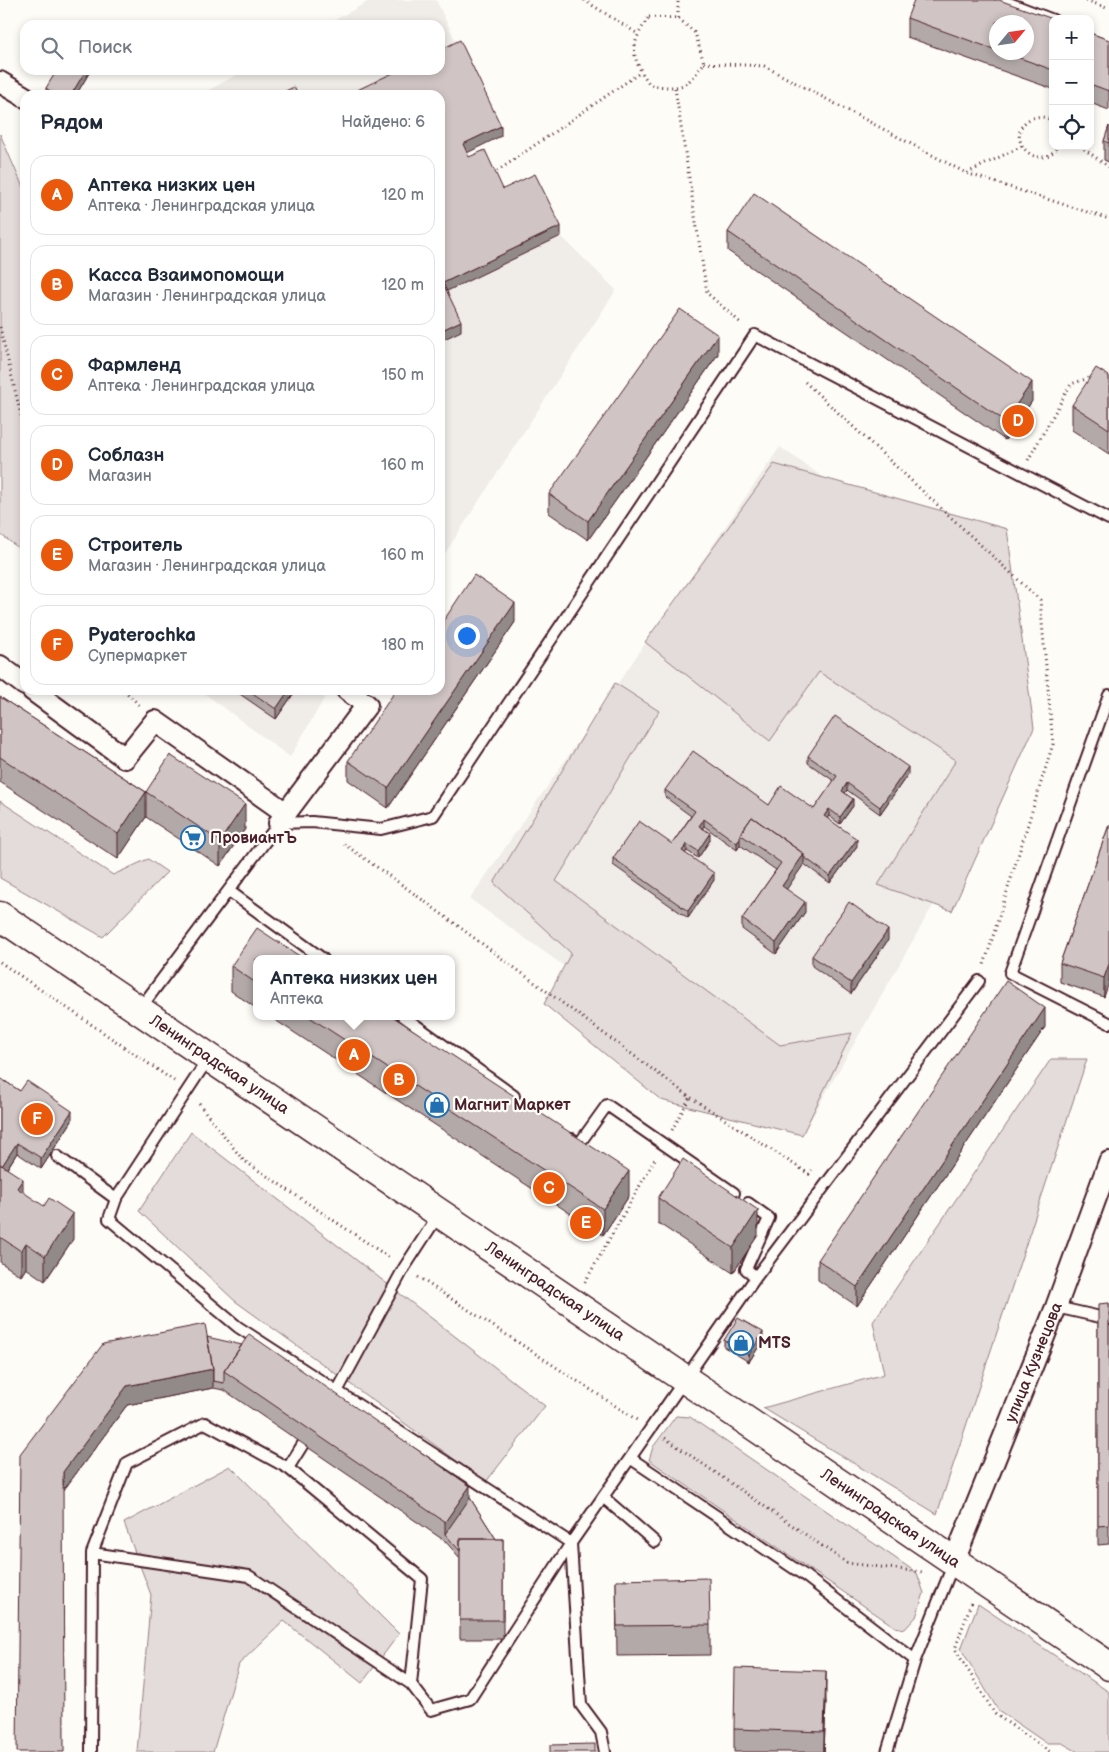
<!DOCTYPE html>
<html lang="ru">
<meta charset="utf-8">
<style>
body{margin:0;font-family:"Balsamiq Sans",sans-serif;background:#f2f2f3;color:#1f2937}
.controls{position:absolute;right:15px;top:15px;display:grid;overflow:hidden;border-radius:10px;box-shadow:0 2px 8px #0003}
.controls button{width:45px;height:45px;display:grid;place-items:center;padding:0;border:0;border-bottom:1px solid #e0e1e3;background:#fff;color:#1f2937;font:25px sans-serif}
.compass{position:absolute;left:989px;top:15px;width:45px;height:45px;border-radius:50%;background:#fff;box-shadow:0 2px 8px #0003;rotate:61deg}
.you{position:absolute;left:466px;top:635px;width:18px;height:18px;margin:-12px;border:4px solid #fff;border-radius:50%;background:#1a73e8;box-shadow:0 0 0 8px #1a73e833}
.badge{display:grid;place-items:center;width:32px;height:32px;border-radius:50%;background:#ea580c;color:#fff;font-size:16px;font-weight:700}
.pin{position:absolute;translate:-50% -50%;border:2px solid #fff;box-shadow:0 1px 5px #0006}
.popup{position:absolute;left:253px;top:955px;width:202px;height:65px;box-sizing:border-box;display:grid;place-content:center;border-radius:10px;background:#fff;filter:drop-shadow(0 1px 4px #0005);font-size:16px;white-space:nowrap;color:#747a83}
.popup b{font-size:19px;color:#1f2937}
.popup::after{content:'';position:absolute;left:50%;top:100%;margin-left:-10px;border:10px solid transparent;border-top-color:#fff}
.list{margin:0;padding:0;list-style:none}
h2{display:flex;justify-content:space-between;align-items:center;height:65px;margin:0;padding:0 20px;font-size:21px}
h2 small{font-size:16px;font-weight:400;color:#747a83}
.list li{display:grid;grid-template-columns:32px 1fr auto;gap:15px;align-items:center;box-sizing:border-box;height:80px;margin:0 10px 10px;padding:0 10px;border:1px solid #e0e1e3;border-radius:15px}
.list b{display:block;font-size:19px;white-space:nowrap}
.list p{margin:0;font-size:16px;white-space:nowrap;color:#747a83}
.list em{font-size:16px;font-style:normal;color:#747a83}
.icon{flex:none;width:28px;height:28px;fill:none;stroke:currentColor;stroke-width:2;stroke-linecap:round;stroke-linejoin:round}
.map{position:relative;flex:none;width:1109px;height:1752px;overflow:hidden}
.search{position:absolute;background:#fff;box-shadow:0 2px 8px #0003;left:20px;top:20px;width:425px;height:55px;display:flex;align-items:center;gap:12px;box-sizing:border-box;padding:0 18px;border-radius:15px;color:#747a83;font-size:19px}
.panel{position:absolute;background:#fff;box-shadow:0 2px 8px #0003;left:20px;top:90px;width:425px;height:605px;border-radius:15px}
.map>svg:first-child{display:block}
</style>
<div class="map">
<svg width="1109" height="1752" viewBox="0 0 1109 1752">
<rect width="100%" height="100%" fill="#fdfcf7"/>
<filter id="ink" filterUnits="userSpaceOnUse"><feTurbulence type="fractalNoise" baseFrequency=".02" numOctaves="2"/><feDisplacementMap in="SourceGraphic" scale="10" xChannelSelector="R" yChannelSelector="G"/><feConvolveMatrix kernelMatrix="1 2 1 2 8 2 1 2 1" color-interpolation-filters="sRGB"/></filter>
<g filter="url(#ink)">
<path fill="#f0ece8" d="M 371,0 L 436,0 L 501,136 L 463,154 L 503,199 L 535,184 L 561,236 L 616,290 L 440,561 L 440,95 L 200,95 L 245,70 L 440,70 L 440,25 L 326,25 Z
M 780,447 L 997,600 L 1034,728 L 802,1135 L 470,899 Z
M 200,690 L 329,690 L 290,757 Z"/>
<path fill="#e3dcda" stroke="#967e82" d="M 0,134 L 25,192 L 25,553 L 0,534 Z
M 774,464 L 1007,529 L 1034,728 L 952,911 L 878,885 L 956,760 L 819,672 L 770,741 L 645,642 Z
M 615,683 L 659,711 L 556,881 L 780,1045 L 852,1033 L 802,1135 L 661,1100 L 544,1004 L 571,953 L 494,883 Z
M 0,801 L 113,875 L 148,859 L 167,872 L 103,937 L 0,878 Z
M 1051,1059 L 1087,1059 L 937,1514 L 763,1408 L 884,1374 L 873,1322 Z
M 191,1132 L 545,1406 L 486,1482 L 235,1301 L 139,1211 Z
M 676,1416 L 690,1417 L 917,1573 L 924,1593 L 916,1617 L 905,1629 L 895,1627 L 649,1460 L 653,1447 Z
M 230,1466 L 399,1634 L 362,1683 L 284,1621 L 239,1664 L 213,1752 L 137,1752 L 151,1595 L 124,1523 Z
M 978,1604 L 1109,1692 L 1109,1752 L 1078,1752 L 1062,1743 L 1046,1743 L 998,1710 L 961,1649 Z"/>
<g fill="none" stroke-linecap="round" stroke-linejoin="round">
<defs>
<path id="service" d="M 1001,0 L 1053,20
M 1109,695 L 1010,973 L 1109,1023
M 229,891 L 323,959
M 139,1010 L 279,823 L 312,822 L 381,829 L 433,816 L 755,335 L 1109,519
M 403,1016 L 514,1096
M 572,1139 L 579,1144 L 607,1105 L 734,1193
M 57,1156 L 116,1199 L 208,1059
M 116,1199 L 109,1219 L 238,1327 L 571,1543 L 581,1705 L 601,1732 L 605,1752
M 748,1203 L 769,1218 L 746,1269 L 756,1277
M 1056,1307 L 1109,1319
M 334,1397 L 404,1268 L 439,1214
M 630,1458 L 804,1575 L 915,1660
M 288,1468 L 303,1444
M 603,1497 L 655,1542
M 92,1553 L 249,1576 L 411,1684 L 431,1710 L 470,1699 L 571,1543 L 756,1277 L 979,981
M 91,1752 L 92,1553 L 127,1463 L 205,1423 L 288,1468 L 422,1579 L 411,1684
M 887,1752 L 915,1660 L 954,1562"/>
<g id="minor">
<path d="M 0,82 L 25,97"/>
<path d="M 0,666 L 25,685"/>
<path d="M 32,690 L 125,758 L 155,721 L 286,813 L 279,823"/>
<path d="M 286,813 L 367,705 L 347,690"/>
<path id="s1" d="M 954,1561 L 1056,1307 L 1109,1162"/>
</g>
<g id="secondary">
<path id="s2" d="M 0,916 L 1109,1666"/>
</g>
</defs>
<use href="#service" stroke="#4a1f2b" stroke-width="14"/>
<use href="#minor" stroke="#4a1f2b" stroke-width="24"/>
<use href="#secondary" stroke="#4a1f2b" stroke-width="31"/>
<path stroke="#4a1f2b" stroke-width="3" stroke-dasharray="1 4" stroke-linecap="butt" d="M 584,0 L 638,34
M 1086,0 L 1109,9
M 649,17 L 678,18 L 695,33 L 704,63 C 685,90 681,89 650,85 C 630,56 629,46 649,17 Z
M 678,18 L 678,0
M 704,63 L 764,66 L 966,173 L 1109,219
M 675,88 L 707,293 L 742,324
M 1053,121 C 1046,117 1038,115 1030,119 C 1001,135 1038,177 1058,146
M 1080,146 L 1109,167
M 967,173 L 1022,146
M 493,174 L 641,72
M 0,327 L 25,432
M 805,382 L 1040,600 L 1053,744 L 984,965
M 1028,460 L 1071,384 L 1092,377
M 124,690 L 140,706
M 344,844 L 405,887 L 690,1097 L 809,1174 L 812,1170
M 0,962 L 174,1081
M 199,1104 L 243,1160 L 390,1258
M 672,1130 L 690,1097
M 418,1277 L 637,1420
M 585,1282 L 655,1159
M 665,1438 L 847,1563 L 922,1572
M 971,1603 L 955,1649 L 995,1714 L 1050,1752"/>
<use href="#service" stroke="#fdfcf7" stroke-width="10"/>
<use href="#minor" stroke="#fdfcf7" stroke-width="20"/>
<use href="#secondary" stroke="#fdfcf7" stroke-width="28"/>
</g>
<path fill="#b3a9a9" stroke="#4a1f2b" fill-rule="evenodd" d="M 907,18 L 1053,19 L 1053,89 L 907,37 ZM 996,22 L 1026,52 L 996,52 Z
M 1090,33 L 1109,40 L 1109,110 L 1090,103 Z
M 89,70 L 89,73 L 76,95 L 46,95 L 46,88 Z
M 1109,126 L 1109,162 L 1104,160 L 1104,141 Z
M 728,232 L 1032,401 L 1005,440 L 728,251 Z
M 718,354 L 588,540 L 549,513 L 549,494 Z
M 1109,376 L 1109,454 L 1072,430 L 1072,405 Z
M 515,622 L 388,808 L 348,780 L 348,761 Z
M 234,690 L 296,690 L 276,719 Z
M 0,697 L 146,792 L 245,829 L 220,866 L 146,817 L 118,859 L 0,782 Z
M 808,756 L 908,774 L 880,814 L 847,790 L 845,793 L 853,806 L 840,824 L 829,816 L 827,818 L 857,846 L 830,883 L 804,864 L 786,889 L 805,912 L 776,954 L 742,929 L 742,919 L 776,870 L 740,845 L 737,850 L 704,826 L 702,828 L 710,840 L 698,858 L 687,851 L 685,853 L 714,880 L 688,918 L 613,865 L 613,858 L 672,844 L 691,816 L 665,797 L 665,790 L 769,805 L 814,809 L 834,781 L 808,763 Z
M 1109,825 L 1104,997 L 1060,982 L 1060,963 Z
M 888,940 L 851,994 L 812,966 L 812,956 Z
M 256,959 L 256,1008 L 231,991 L 231,966 Z
M 269,1016 L 392,1016 L 629,1196 L 603,1235 Z
M 1045,1027 L 857,1306 L 818,1280 L 818,1260 Z
M 0,1078 L 20,1091 L 72,1121 L 41,1169 L 17,1153 L 7,1169 L 23,1192 L 73,1239 L 45,1281 L 26,1268 L 21,1276 L 0,1262 Z
M 658,1198 L 758,1235 L 733,1273 L 658,1223 Z
M 1109,1303 L 1109,1544 L 1098,1545 L 1098,1323 Z
M 207,1337 L 470,1498 L 496,1539 L 503,1539 L 503,1639 L 460,1639 L 460,1558 L 445,1541 L 224,1390 L 213,1388 L 127,1405 L 63,1491 L 20,1454 Z
M 724,1340 L 763,1340 L 749,1362 L 724,1347 Z
M 616,1580 L 710,1625 L 710,1655 L 617,1656 Z
M 826,1701 L 824,1752 L 734,1752 L 734,1729 Z"/>
<path fill="#928a89" stroke="#4a1f2b" d="M 86,70 L 89,70 L 89,73 L 76,95 L 71,95 Z
M 501,126 L 501,136 L 463,155 L 463,144 Z
M 561,226 L 561,236 L 443,293 L 443,283 Z
M 461,321 L 461,331 L 440,341 L 440,331 Z
M 718,335 L 718,354 L 588,540 L 588,521 Z
M 1032,382 L 1032,401 L 1005,440 L 1005,421 Z
M 515,603 L 515,622 L 388,808 L 388,788 Z
M 289,690 L 296,690 L 276,719 L 276,709 Z
M 908,767 L 908,774 L 880,814 L 880,807 Z
M 847,783 L 847,790 L 842,798 L 842,791 Z
M 146,792 L 146,817 L 118,859 L 118,834 Z
M 853,799 L 853,806 L 840,824 L 840,817 Z
M 245,804 L 245,829 L 220,866 L 220,841 Z
M 829,809 L 829,816 L 824,823 L 824,816 Z
M 704,819 L 704,826 L 699,833 L 699,826 Z
M 710,833 L 710,840 L 698,858 L 698,851 Z
M 740,838 L 740,845 L 737,850 L 737,843 Z
M 857,839 L 857,846 L 830,883 L 830,876 Z
M 687,844 L 687,851 L 682,858 L 682,851 Z
M 804,854 L 804,864 L 782,896 L 782,886 Z
M 714,873 L 714,880 L 688,918 L 688,911 Z
M 805,902 L 805,912 L 776,954 L 776,943 Z
M 888,930 L 888,940 L 851,994 L 851,983 Z
M 1109,964 L 1109,983 L 1104,997 L 1104,978 Z
M 1045,1008 L 1045,1027 L 857,1306 L 857,1287 Z
M 72,1111 L 72,1121 L 41,1169 L 41,1158 Z
M 17,1143 L 17,1153 L 0,1179 L 0,1169 Z
M 629,1171 L 629,1196 L 603,1235 L 603,1209 Z
M 23,1179 L 23,1205 L 17,1188 Z
M 758,1210 L 758,1235 L 733,1273 L 733,1248 Z
M 73,1214 L 73,1239 L 45,1281 L 45,1256 Z
M 26,1243 L 26,1268 L 21,1276 L 21,1251 Z
M 763,1332 L 763,1340 L 749,1362 L 749,1355 Z
M 213,1369 L 213,1388 L 127,1405 L 63,1491 L 63,1472 L 127,1386 Z
M 470,1486 L 470,1505 L 445,1534 L 445,1522 Z
M 826,1671 L 826,1701 L 824,1752 L 824,1732 Z"/>
<path fill="#d0c5c4" stroke="#4a1f2b" d="M 914,0 L 999,0 L 1053,19 L 1053,70 L 1003,52 L 1026,52 L 1026,22 L 996,22 L 996,50 L 907,18 Z
M 1090,33 L 1109,40 L 1109,91 L 1090,84 Z
M 460,40 L 501,126 L 463,144 L 469,157 L 485,150 L 503,189 L 535,174 L 561,226 L 443,283 L 461,321 L 440,331 L 440,95 L 347,95 L 399,70 L 440,70 L 440,50 Z
M 57,70 L 86,70 L 71,95 L 56,95 L 46,88 Z
M 294,87 L 298,95 L 277,95 Z
M 1109,126 L 1109,143 L 1104,141 Z
M 754,193 L 1032,382 L 1005,421 L 728,232 Z
M 680,309 L 718,335 L 588,521 L 549,494 Z
M 1096,368 L 1109,376 L 1109,429 L 1072,405 Z
M 474,575 L 515,603 L 388,788 L 348,761 L 396,690 L 440,690 L 440,626 Z
M 248,690 L 289,690 L 276,709 Z
M 0,697 L 146,792 L 170,755 L 245,804 L 220,841 L 146,792 L 118,834 L 0,757 Z
M 835,716 L 908,767 L 880,807 L 847,783 L 842,791 L 853,799 L 840,817 L 829,809 L 824,816 L 857,839 L 830,876 L 804,857 L 804,854 L 752,817 L 740,834 L 740,838 L 737,843 L 704,819 L 699,826 L 710,833 L 698,851 L 687,844 L 682,851 L 714,873 L 688,911 L 613,858 L 639,821 L 672,844 L 695,811 L 665,790 L 693,751 L 769,805 L 781,786 L 814,809 L 837,776 L 808,756 Z
M 752,817 L 804,854 L 782,886 L 805,902 L 776,943 L 742,919 L 781,863 L 740,834 Z
M 1109,825 L 1109,964 L 1104,978 L 1060,963 Z
M 849,902 L 888,930 L 851,983 L 812,956 Z
M 257,928 L 304,959 L 256,959 L 256,983 L 231,966 Z
M 1006,981 L 1045,1008 L 857,1287 L 818,1260 Z
M 308,1016 L 392,1016 L 629,1171 L 603,1209 Z
M 0,1078 L 20,1091 L 27,1081 L 72,1111 L 41,1158 L 17,1143 L 2,1166 L 0,1164 Z
M 683,1159 L 758,1210 L 733,1248 L 658,1198 Z
M 0,1164 L 23,1179 L 17,1188 L 44,1206 L 49,1198 L 73,1214 L 45,1256 L 26,1243 L 21,1251 L 0,1237 Z
M 1109,1303 L 1109,1525 L 1098,1526 L 1098,1304 Z
M 738,1318 L 763,1332 L 749,1355 L 724,1340 Z
M 205,1324 L 213,1369 L 127,1386 L 63,1472 L 64,1752 L 17,1752 L 20,1454 L 103,1344 Z
M 249,1334 L 470,1486 L 445,1522 L 224,1371 Z
M 207,1337 L 242,1345 L 224,1371 L 224,1383 L 213,1381 L 213,1369 Z
M 470,1498 L 496,1539 L 460,1539 L 460,1551 L 445,1534 Z
M 460,1539 L 503,1539 L 503,1620 L 460,1620 Z
M 709,1578 L 710,1625 L 617,1626 L 616,1580 Z
M 735,1668 L 826,1671 L 824,1732 L 734,1729 Z
M 595,1744 L 595,1752 L 550,1752 L 550,1745 Z"/>
</g>
<defs>
<symbol id="supermarket-ring" viewBox="-11 -11 22 22"><circle r="9.5" fill="#fdfcf7" stroke="#1f6fb2" stroke-width="1.5"/><path d="M-6-5.5h2.5l.6 2H6L4.5 2H-2.5L-4.4-4H-6ZM-1.5 3.2a1.3 1.3 0 1 0 .1 0ZM3 3.2a1.3 1.3 0 1 0 .1 0Z" fill="#1f6fb2"/></symbol>
<symbol id="shop-ring" viewBox="-11 -11 22 22"><circle r="9.5" fill="#fdfcf7" stroke="#1f6fb2" stroke-width="1.5"/><path d="M-5-2.5h2.3a2.7 3.5 0 0 1 5.4 0H5L5.5 6h-11ZM-1.5-2.5h3a1.5 2.3 0 0 0-3 0Z" fill="#1f6fb2"/></symbol>
</defs>
<g fill-rule="evenodd">
<use href="#supermarket-ring" x="179" y="824" width="28" height="28"/>
<use href="#shop-ring" x="423" y="1091" width="28" height="28"/>
<use href="#shop-ring" x="727" y="1329" width="28" height="28"/>
</g>
<g text-anchor="middle" dominant-baseline="central" stroke-width="4.5" stroke-linejoin="round" paint-order="stroke">
<g font-size="16" font-weight="bold" fill="#4a1f2b" stroke="#fdfcf7" text-anchor="start">
<text x="210" y="838">ПровиантЪ</text>
<text x="454" y="1105">Магнит Маркет</text>
<text x="758" y="1343">MTS</text>
</g>
<g font-size="16" fill="#4a1f2b" stroke="#fdfcf7">
<text stroke="none"><textPath href="#s2" startOffset="265">Ленинградская улица</textPath></text>
<text stroke="none"><textPath href="#s2" startOffset="670">Ленинградская улица</textPath></text>
<text stroke="none"><textPath href="#s1" startOffset="214">улица Кузнецова</textPath></text>
<text stroke="none"><textPath href="#s2" startOffset="1075">Ленинградская улица</textPath></text>
</g>
</g>
</svg>
<div class="controls">
<button>+</button>
<button>−</button>
<button><svg class="icon" aria-label="locate" viewBox="0 0 24 24"><circle cx="12" cy="12" r="6"/><path d="M12 2v4M12 18v4M2 12h4M18 12h4"/></svg></button>
</div>
<svg class="compass" viewBox="-18 -18 36 36"><path d="M0-13l5 13h-10z" fill="#e53935"/><path d="M0 13l5-13h-10z" fill="#747a83"/></svg>
<div class="you"></div>
<div class="pin badge" style="left:354px;top:1055px">A</div>
<div class="popup"><b>Аптека низких цен</b>Аптека</div>
<div class="pin badge" style="left:399px;top:1080px">B</div>
<div class="pin badge" style="left:549px;top:1188px">C</div>
<div class="pin badge" style="left:1018px;top:421px">D</div>
<div class="pin badge" style="left:586px;top:1223px">E</div>
<div class="pin badge" style="left:37px;top:1119px">F</div>
<div class="search"><svg class="icon" aria-label="search" viewBox="0 0 24 24"><circle cx="10" cy="10" r="6"/><path d="M15 15l6 6"/></svg>Поиск</div>
<section class="panel">
<h2>Рядом<small>Найдено: 6</small></h2>
<ul class="list">
<li><span class="badge">A</span><div><b>Аптека низких цен</b><p>Аптека · Ленинградская улица</p></div><em>120 m</em></li>
<li><span class="badge">B</span><div><b>Касса Взаимопомощи</b><p>Магазин · Ленинградская улица</p></div><em>120 m</em></li>
<li><span class="badge">C</span><div><b>Фармленд</b><p>Аптека · Ленинградская улица</p></div><em>150 m</em></li>
<li><span class="badge">D</span><div><b>Соблазн</b><p>Магазин</p></div><em>160 m</em></li>
<li><span class="badge">E</span><div><b>Строитель</b><p>Магазин · Ленинградская улица</p></div><em>160 m</em></li>
<li><span class="badge">F</span><div><b>Pyaterochka</b><p>Супермаркет</p></div><em>180 m</em></li>
</ul>
</section>
</div>
